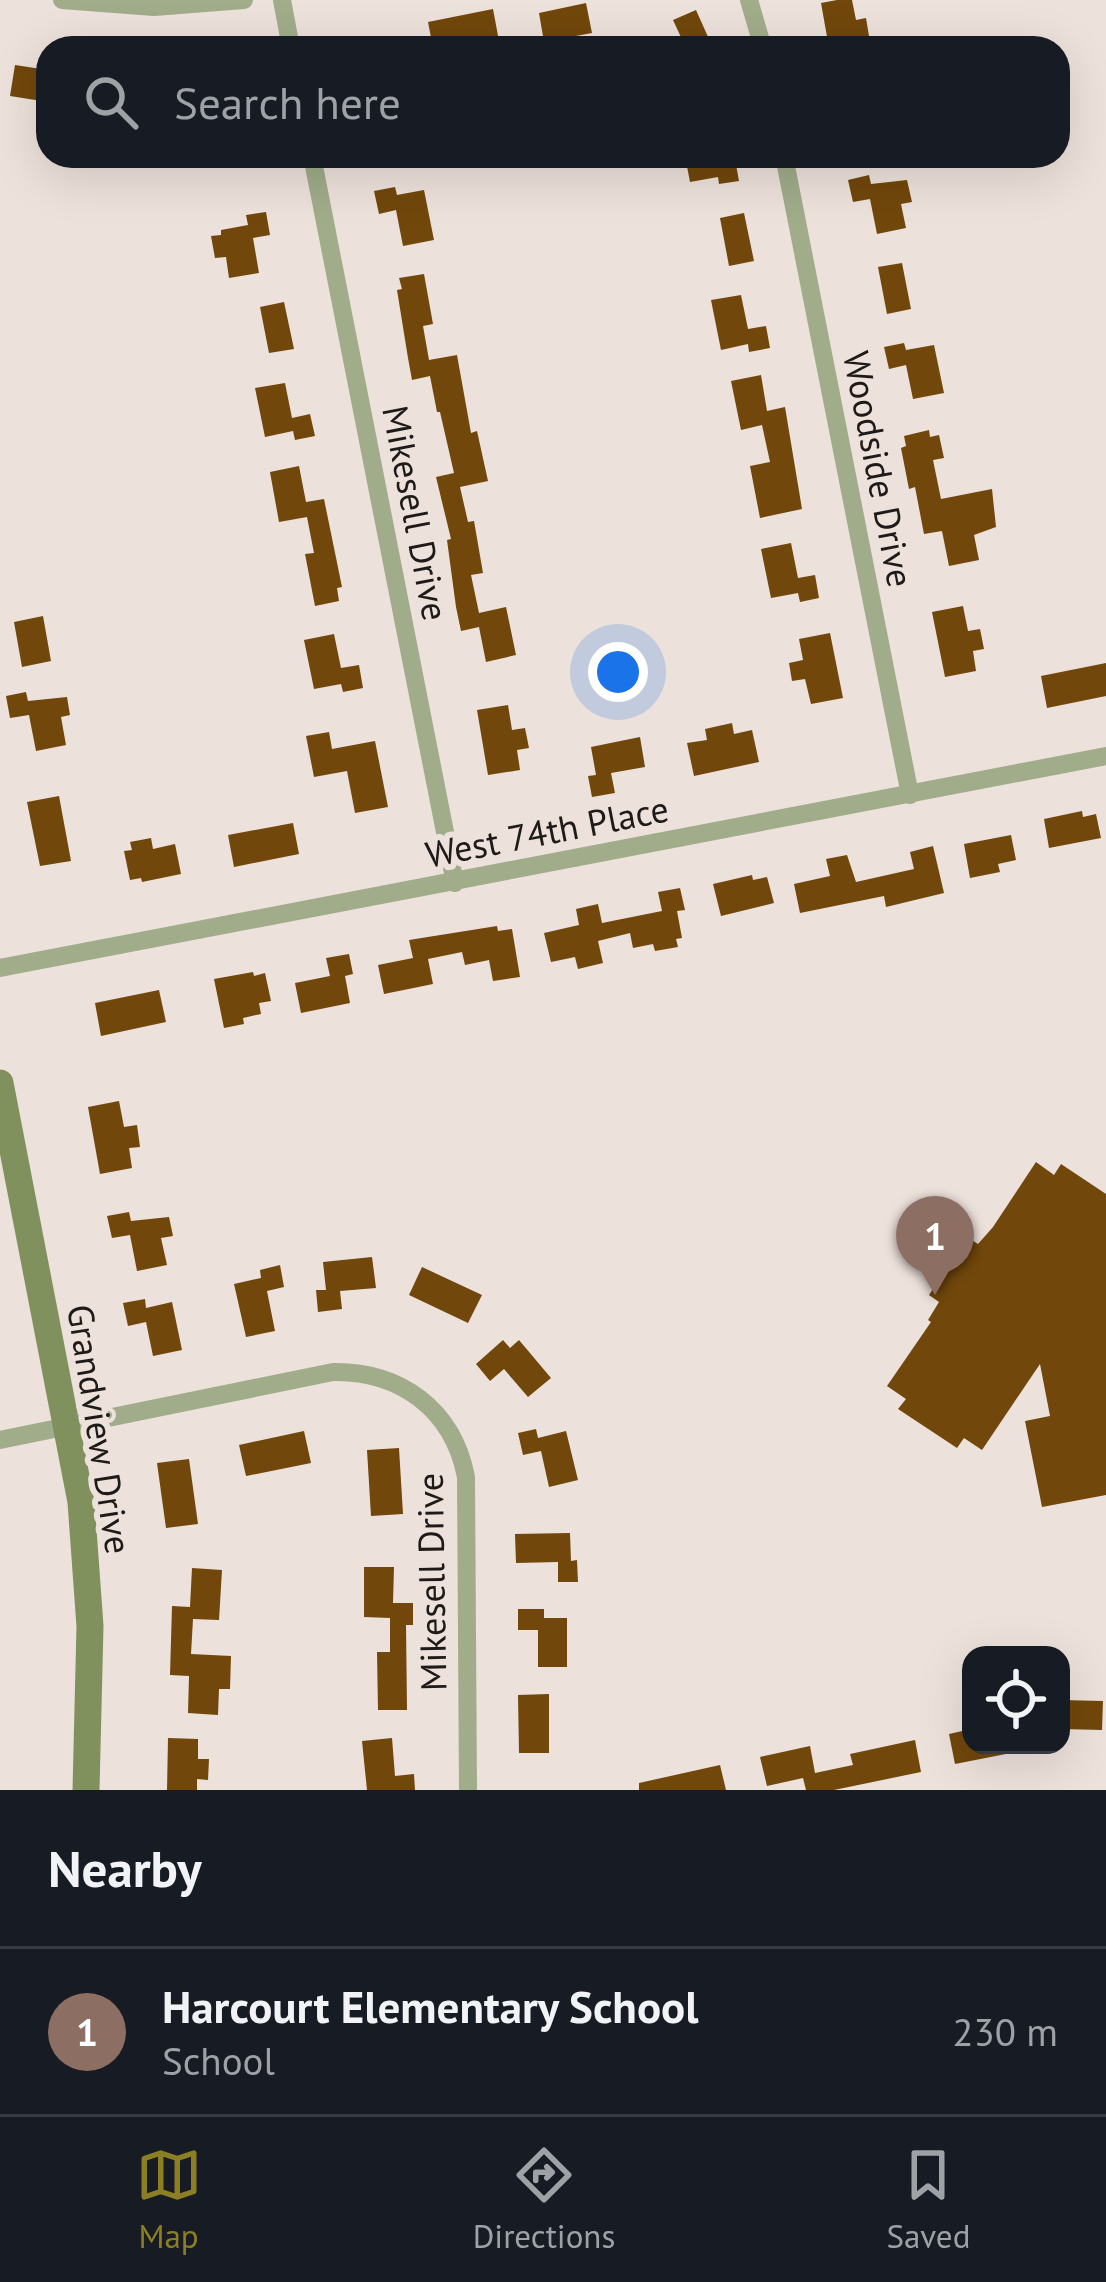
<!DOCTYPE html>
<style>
body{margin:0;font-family:"PT Sans",sans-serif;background:#242831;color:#f1f3f6}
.controls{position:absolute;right:36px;bottom:36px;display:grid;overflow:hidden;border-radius:24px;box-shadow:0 12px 48px #0002}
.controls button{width:108px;height:108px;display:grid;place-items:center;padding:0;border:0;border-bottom:3px solid #363941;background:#171b24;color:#f1f3f6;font:60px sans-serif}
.you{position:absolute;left:618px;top:672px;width:42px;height:42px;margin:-30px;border:9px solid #fff;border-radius:50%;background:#1a73e8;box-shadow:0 0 0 18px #1a73e833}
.badge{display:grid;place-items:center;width:78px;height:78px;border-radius:50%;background:#8c7e25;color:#fff;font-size:39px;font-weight:700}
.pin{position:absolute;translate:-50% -99px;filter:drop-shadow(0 3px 6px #0008)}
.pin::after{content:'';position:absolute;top:63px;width:42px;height:36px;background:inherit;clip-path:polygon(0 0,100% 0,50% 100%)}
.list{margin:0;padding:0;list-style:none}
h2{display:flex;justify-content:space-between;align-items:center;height:156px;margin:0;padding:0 48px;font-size:51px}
h2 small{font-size:39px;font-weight:400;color:#9ea1a6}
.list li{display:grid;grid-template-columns:78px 1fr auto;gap:36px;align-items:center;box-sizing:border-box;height:168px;padding:0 48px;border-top:3px solid #363941}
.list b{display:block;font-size:45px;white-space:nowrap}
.list p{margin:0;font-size:39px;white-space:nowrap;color:#9ea1a6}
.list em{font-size:39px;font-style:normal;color:#9ea1a6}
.icon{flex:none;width:66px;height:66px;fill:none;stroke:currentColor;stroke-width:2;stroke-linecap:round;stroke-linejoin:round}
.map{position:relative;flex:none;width:1106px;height:1790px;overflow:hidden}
.search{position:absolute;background:#171b24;box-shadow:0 12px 48px #0002;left:36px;right:36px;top:36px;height:132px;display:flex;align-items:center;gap:30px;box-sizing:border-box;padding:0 42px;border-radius:36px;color:#9ea1a6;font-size:45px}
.sheet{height:324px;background:#171b24}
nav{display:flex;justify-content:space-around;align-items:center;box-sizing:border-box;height:168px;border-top:3px solid #363941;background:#171b24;font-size:33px;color:#9ea1a6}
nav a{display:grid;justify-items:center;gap:6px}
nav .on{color:#8c7e25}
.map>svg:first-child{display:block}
</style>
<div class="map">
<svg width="1106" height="1790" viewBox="0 0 1106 1790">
<rect width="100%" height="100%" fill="#ede1db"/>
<path fill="#71470b" d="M 837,0 L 852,0 L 856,20 L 866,18 L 870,42 L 862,44 L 863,48 L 829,48 L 821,3 Z
M 586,3 L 592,33 L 544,42 L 539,13 Z
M 493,9 L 499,41 L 465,48 L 433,48 L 428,22 Z
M 696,10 L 713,48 L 686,48 L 673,20 Z
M 15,65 L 48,70 L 48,102 L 10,96 Z
M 685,156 L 716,156 L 718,162 L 735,159 L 739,181 L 719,184 L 718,177 L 690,182 Z
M 869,175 L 871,184 L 907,180 L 912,202 L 901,204 L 906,228 L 877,234 L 870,199 L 853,202 L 848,180 Z
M 395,187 L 397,195 L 424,190 L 434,240 L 403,246 L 396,210 L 379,214 L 374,191 Z
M 266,212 L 270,235 L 253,238 L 259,273 L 229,278 L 226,257 L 215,258 L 211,236 L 221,235 L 221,230 L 248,225 L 246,215 Z
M 744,213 L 754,261 L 729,266 L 720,218 Z
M 902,263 L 911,309 L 887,314 L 878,267 Z
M 424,274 L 433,324 L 423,326 L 429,360 L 457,355 L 471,433 L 477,431 L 488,481 L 460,487 L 468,522 L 474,521 L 483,573 L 471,575 L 479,613 L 506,607 L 516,655 L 486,662 L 479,627 L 461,631 L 456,607 L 447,540 L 451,539 L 436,477 L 454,473 L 440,412 L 437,412 L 430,376 L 412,380 L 408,358 L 397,290 L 402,289 L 399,278 Z
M 741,295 L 748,329 L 766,326 L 770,348 L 749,352 L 748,344 L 721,350 L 711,300 Z
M 284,302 L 294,349 L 269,353 L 260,307 Z
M 904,343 L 906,350 L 934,345 L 944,393 L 913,399 L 906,365 L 889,369 L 884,347 Z
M 761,375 L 767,411 L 785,407 L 802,509 L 760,518 L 750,466 L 770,462 L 762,425 L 741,430 L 731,381 Z
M 285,383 L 292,418 L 310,414 L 315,436 L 295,440 L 293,431 L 265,437 L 255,388 Z
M 929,430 L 930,437 L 939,435 L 944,458 L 933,460 L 941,499 L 992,489 L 996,527 L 974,535 L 979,560 L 949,566 L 942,531 L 924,534 L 915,487 L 909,489 L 901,448 L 906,446 L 904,436 Z
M 299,466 L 306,502 L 324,499 L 342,587 L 337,588 L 339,601 L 315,606 L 305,554 L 314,553 L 307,517 L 279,522 L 270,472 Z
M 791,543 L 798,578 L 815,575 L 819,598 L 800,602 L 798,593 L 771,598 L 761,549 Z
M 963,606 L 968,631 L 980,629 L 984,649 L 973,651 L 976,671 L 945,677 L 932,612 Z
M 43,616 L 51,661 L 22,667 L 14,622 Z
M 830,633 L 843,698 L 811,704 L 805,679 L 792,681 L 789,663 L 803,660 L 799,639 Z
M 334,634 L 341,668 L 359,665 L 363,688 L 343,692 L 341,684 L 314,689 L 304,640 Z
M 1106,663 L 1106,696 L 1047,708 L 1041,676 Z
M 26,692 L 28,701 L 67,697 L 70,715 L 61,717 L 66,745 L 36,751 L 29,715 L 10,718 L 6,696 Z
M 508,705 L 512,730 L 525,728 L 529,748 L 517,750 L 520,770 L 488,775 L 477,710 Z
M 732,723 L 734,734 L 752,730 L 759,762 L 694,776 L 687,743 L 707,740 L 705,729 Z
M 329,732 L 332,749 L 375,741 L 388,807 L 355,813 L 347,771 L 314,777 L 306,736 Z
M 640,737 L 645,767 L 611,773 L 615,793 L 592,797 L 588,776 L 596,775 L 591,747 Z
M 59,796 L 71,861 L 40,866 L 27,802 Z
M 1082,811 L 1083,817 L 1096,814 L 1101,838 L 1049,848 L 1044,819 Z
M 293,823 L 299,854 L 234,867 L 228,835 Z
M 1011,835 L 1016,860 L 998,864 L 1000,872 L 970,878 L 964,844 Z
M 151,838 L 153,849 L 175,844 L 181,874 L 142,882 L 141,878 L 130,880 L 124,851 L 132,850 L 130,842 Z
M 933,846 L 944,893 L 886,907 L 884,896 L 800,913 L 794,884 L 830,876 L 826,859 L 847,855 L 856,882 L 914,869 L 910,852 Z
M 752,875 L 753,880 L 767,877 L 774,903 L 721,916 L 713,884 Z
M 680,888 L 685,910 L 677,911 L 682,938 L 676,939 L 678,947 L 655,951 L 653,944 L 633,948 L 630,933 L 598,941 L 603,963 L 578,969 L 575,957 L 551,962 L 544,933 L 579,925 L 576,909 L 598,904 L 602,923 L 662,911 L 658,892 Z
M 497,926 L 498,931 L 512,929 L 520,977 L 493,981 L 489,960 L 465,965 L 462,952 L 428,959 L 433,984 L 384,994 L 378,965 L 413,958 L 409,940 Z
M 349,954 L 353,974 L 345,976 L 350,1003 L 301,1013 L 295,983 L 330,976 L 326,958 Z
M 253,972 L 254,976 L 265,973 L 271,1001 L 259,1003 L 261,1014 L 243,1018 L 244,1024 L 224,1028 L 214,979 Z
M 159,990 L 166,1022 L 101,1036 L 95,1003 Z
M 119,1101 L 124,1127 L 137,1125 L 140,1147 L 129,1148 L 132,1168 L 100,1174 L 88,1107 Z
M 1036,1162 L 1054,1175 L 1061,1164 L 1106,1194 L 1106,1495 L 1042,1507 L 1025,1421 L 1050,1416 L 1040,1364 L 982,1450 L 964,1438 L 957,1448 L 898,1409 L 906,1399 L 887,1386 L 931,1322 L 928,1320 L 939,1302 L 929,1295 L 967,1237 L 978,1244 L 993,1227 Z
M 129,1212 L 131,1221 L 169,1217 L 173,1236 L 161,1238 L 167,1265 L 137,1271 L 130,1235 L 112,1238 L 107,1216 Z
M 372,1257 L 376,1288 L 340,1291 L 342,1309 L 318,1312 L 316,1290 L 326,1290 L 323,1262 Z
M 280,1265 L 284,1287 L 267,1291 L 275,1331 L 246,1337 L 234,1284 L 261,1278 L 260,1270 Z
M 422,1267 L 482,1295 L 468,1323 L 409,1295 Z
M 145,1299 L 146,1308 L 172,1302 L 182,1350 L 153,1356 L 146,1322 L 128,1326 L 123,1303 Z
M 503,1340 L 510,1348 L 519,1340 L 551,1378 L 528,1397 L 504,1369 L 490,1381 L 476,1364 Z
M 536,1429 L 538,1438 L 566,1431 L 578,1480 L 549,1487 L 541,1451 L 523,1455 L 518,1433 Z
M 304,1431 L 311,1463 L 246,1476 L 239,1445 Z
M 399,1448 L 403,1514 L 371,1516 L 367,1450 Z
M 189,1459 L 198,1524 L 166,1528 L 157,1463 Z
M 570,1533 L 571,1561 L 577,1560 L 578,1582 L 558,1582 L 558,1562 L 516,1563 L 515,1534 Z
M 364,1567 L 394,1567 L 393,1603 L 413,1603 L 413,1625 L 406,1625 L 407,1710 L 378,1710 L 377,1652 L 390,1652 L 390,1618 L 364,1617 Z
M 192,1568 L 222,1570 L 219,1620 L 193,1619 L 191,1654 L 231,1656 L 230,1689 L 219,1689 L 218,1715 L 188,1713 L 189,1676 L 170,1675 L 172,1606 L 190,1607 Z
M 518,1609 L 544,1609 L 544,1618 L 567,1618 L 567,1667 L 538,1667 L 538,1630 L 518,1630 Z
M 549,1694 L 549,1753 L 519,1753 L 518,1695 Z
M 1061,1700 L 1103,1701 L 1102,1730 L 1061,1729 Z
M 971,1729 L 971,1745 L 1010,1745 L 1011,1753 L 955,1764 L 949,1734 Z
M 168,1738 L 198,1739 L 198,1759 L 209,1759 L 208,1780 L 197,1779 L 197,1790 L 167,1790 Z
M 392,1738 L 395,1776 L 414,1774 L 415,1790 L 367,1790 L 362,1741 Z
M 915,1740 L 921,1772 L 834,1790 L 806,1790 L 803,1778 L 767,1786 L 760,1757 L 810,1746 L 815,1773 L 853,1765 L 850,1754 Z
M 720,1765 L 726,1790 L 639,1790 L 639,1783 Z"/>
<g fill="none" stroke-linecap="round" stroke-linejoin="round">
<path stroke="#a0ac8a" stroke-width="18" d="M 62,0 L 154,7 L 244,0
M 282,0 L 291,48
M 749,0 L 763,48
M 312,156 L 455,883
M 784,156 L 910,795
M 0,968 L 1106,756
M 0,1440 L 333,1372 C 400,1371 453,1409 466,1477 L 468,1790"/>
<path stroke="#80915d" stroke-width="27" d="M 0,1083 L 81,1502 L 90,1626 L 86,1790"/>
</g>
<g text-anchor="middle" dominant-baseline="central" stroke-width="12" stroke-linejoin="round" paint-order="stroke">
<g font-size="36" fill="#1e1a18" stroke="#ede1db">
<text transform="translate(879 469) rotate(79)">Woodside Drive</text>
<text transform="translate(416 513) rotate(79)">Mikesell Drive</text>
<text transform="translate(547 831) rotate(-11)">West 74th Place</text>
<text transform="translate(100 1429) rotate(81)">Grandview Drive</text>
<text transform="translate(431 1582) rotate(-91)">Mikesell Drive</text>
</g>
</g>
</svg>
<div class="controls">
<button><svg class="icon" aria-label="locate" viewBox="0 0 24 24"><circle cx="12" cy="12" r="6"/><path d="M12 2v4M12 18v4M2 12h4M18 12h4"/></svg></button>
</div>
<div class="you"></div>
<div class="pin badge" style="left:935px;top:1295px;background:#8d6e63">1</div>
<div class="search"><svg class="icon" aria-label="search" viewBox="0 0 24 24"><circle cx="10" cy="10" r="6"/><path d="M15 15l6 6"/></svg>Search here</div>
</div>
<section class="sheet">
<h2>Nearby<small></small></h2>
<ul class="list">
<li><span class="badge" style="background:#8d6e63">1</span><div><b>Harcourt Elementary School</b><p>School</p></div><em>230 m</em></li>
</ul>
</section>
<nav>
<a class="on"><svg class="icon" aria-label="map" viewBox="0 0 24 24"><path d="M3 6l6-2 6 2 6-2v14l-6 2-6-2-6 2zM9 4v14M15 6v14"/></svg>Map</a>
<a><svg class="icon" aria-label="directions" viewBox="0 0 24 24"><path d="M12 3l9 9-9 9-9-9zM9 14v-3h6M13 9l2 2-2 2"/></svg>Directions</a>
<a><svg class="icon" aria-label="saved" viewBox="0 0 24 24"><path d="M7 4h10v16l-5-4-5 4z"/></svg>Saved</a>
</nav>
